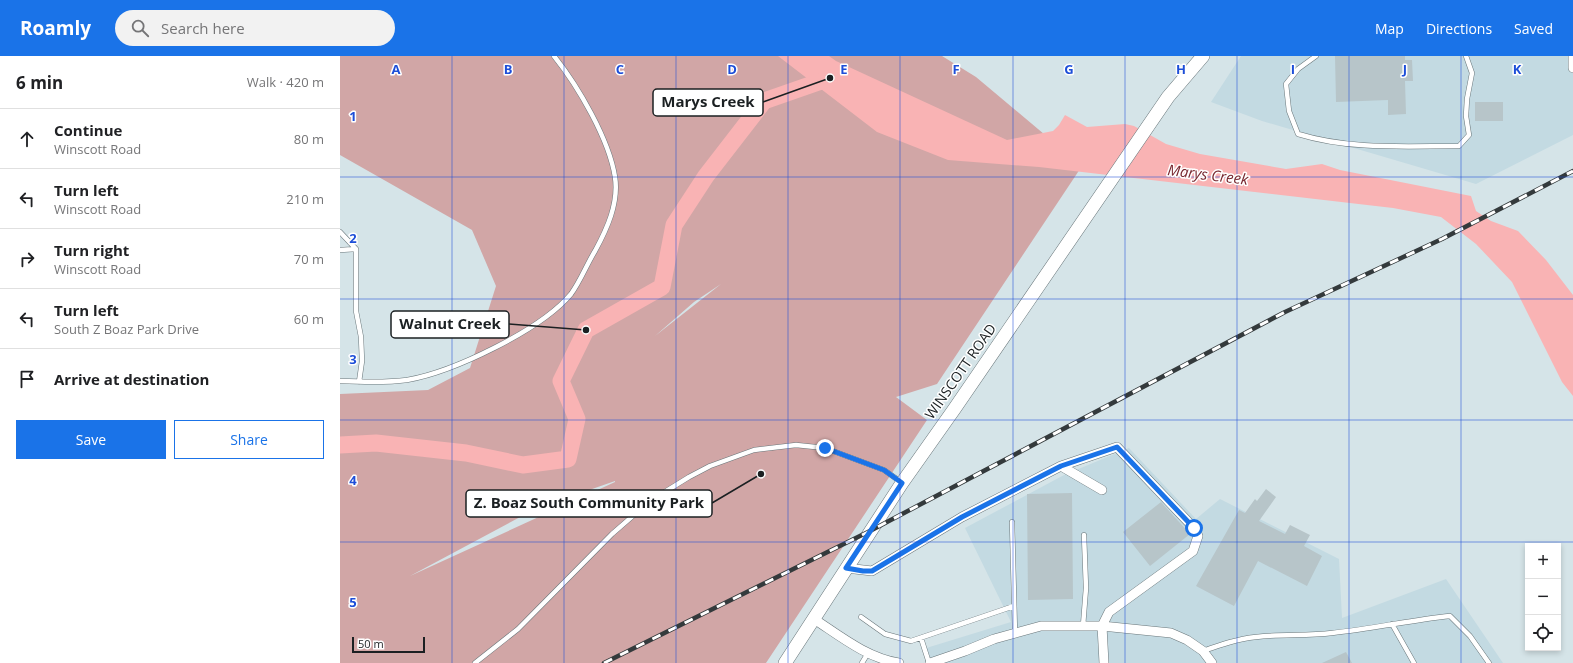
<!DOCTYPE html>
<meta charset="utf-8">
<style>
body{margin:0;font-family:"Open Sans",sans-serif;background:#f2f2f2;color:#202124}
.controls{position:absolute;right:12px;bottom:12px;display:grid;overflow:hidden;border-radius:0px;box-shadow:0 2px 6px #0003}
.controls button{width:36px;height:36px;display:grid;place-items:center;padding:0;border:0;border-bottom:1px solid #e0e0e0;background:#fff;color:#202124;font:20px sans-serif}
.scale{position:absolute;left:12px;bottom:10px;width:73px;box-sizing:border-box;padding-left:4px;border:2px solid #1b2022;border-top:0;font-size:11px;line-height:14px;white-space:nowrap;color:#1b2022;-webkit-text-stroke:3px #fff;paint-order:stroke}
.stop{position:absolute;width:12px;height:12px;margin:-9px;border:3px solid #1a73e8;border-radius:50%;background:#fff}
.stop.end{background:#1a73e8;border-color:#fff;box-shadow:0 1px 4px #0008}
.list{margin:0;padding:0;list-style:none}
h2{display:flex;justify-content:space-between;align-items:center;height:52px;margin:0;padding:0 16px;font-size:17px}
h2 small{font-size:13px;font-weight:400;color:#757577}
.list li{display:grid;grid-template-columns:26px 1fr auto;gap:12px;align-items:center;box-sizing:border-box;height:60px;padding:0 16px;border-top:1px solid #e0e0e0}
.list b{display:block;font-size:15px;white-space:nowrap}
.list p{margin:0;font-size:13px;white-space:nowrap;color:#757577}
.list em{font-size:13px;font-style:normal;color:#757577}
.actions{display:flex;gap:8px;padding:12px 16px}
.actions a{flex:1;padding:9px 0;border:1px solid #1a73e8;border-radius:0px;text-align:center;font-size:14px;color:#1a73e8}
.actions .main{background:#1a73e8;color:#fff}
.icon{flex:none;width:22px;height:22px;fill:none;stroke:currentColor;stroke-width:2;stroke-linecap:round;stroke-linejoin:round}
.map{position:relative;flex:none;width:1233px;height:607px;overflow:hidden}
header{display:flex;align-items:center;gap:24px;box-sizing:border-box;height:56px;padding:0 20px;background:#1a73e8;color:#fff}
header strong{font-size:19px}
nav{display:flex;gap:22px;margin-inline-start:auto;font-size:14px}
.search{width:280px;height:36px;background:#f2f2f2;display:flex;align-items:center;gap:10px;box-sizing:border-box;padding:0 14px;border-radius:22px;color:#757577;font-size:15px}
main{display:flex}
aside{flex:1;background:#fff}
.map>svg:first-child{display:block}
</style>
<header>
<strong>Roamly</strong>
<div class="search"><svg class="icon" aria-label="search" viewBox="0 0 24 24"><circle cx="10" cy="10" r="6"/><path d="M15 15l6 6"/></svg>Search here</div>
<nav><a>Map</a><a>Directions</a><a>Saved</a></nav>
</header>
<main>
<aside>
<h2>6 min<small>Walk · 420 m</small></h2>
<ul class="list">
<li><svg class="icon" aria-label="ahead" viewBox="0 0 24 24"><path d="M12 20V5M6 11l6-6 6 6"/></svg><div><b>Continue</b><p>Winscott Road</p></div><em>80 m</em></li>
<li><svg class="icon" aria-label="left" viewBox="0 0 24 24"><path d="M17 20v-9H6M10 6l-5 5 5 5"/></svg><div><b>Turn left</b><p>Winscott Road</p></div><em>210 m</em></li>
<li><svg class="icon" aria-label="right" viewBox="0 0 24 24"><path d="M7 20v-9h11M14 6l5 5-5 5"/></svg><div><b>Turn right</b><p>Winscott Road</p></div><em>70 m</em></li>
<li><svg class="icon" aria-label="left" viewBox="0 0 24 24"><path d="M17 20v-9H6M10 6l-5 5 5 5"/></svg><div><b>Turn left</b><p>South Z Boaz Park Drive</p></div><em>60 m</em></li>
<li><svg class="icon" aria-label="arrive" viewBox="0 0 24 24"><path d="M6 21V4h12l-3 4 3 4H6"/></svg><div><b>Arrive at destination</b></div></li>
</ul>
<div class="actions"><a class="main">Save</a><a>Share</a></div>
</aside>
<div class="map">
<svg width="1233" height="607" viewBox="0 0 1233 607">
<rect width="100%" height="100%" fill="#d5e4e8"/>
<path fill="#c3dae2" d="M 901,0 L 1233,0 L 1233,79 L 1136,128 L 922,65 L 871,46 Z
M 789,392 L 856,463 L 880,443 L 999,503 L 1002,562 L 1106,523 L 1163,607 L 586,607 L 583,593 L 671,566 L 625,472 L 724,419 Z"/>
<path fill="#d1a6a6" fill-rule="evenodd" d="M 0,0 L 602,0 L 636,21 L 742,110 L 597,328 L 556,341 L 587,364 L 426,607 L 0,607 L 0,338 L 88,334 L 130,312 L 156,230 L 132,174 L 0,99 ZM 381,228 L 315,280 L 354,246 ZM 275,425 L 275,426 L 70,520 L 195,453 Z"/>
<path fill="#f9b3b4" d="M 438,0 L 489,0 L 496,5 L 667,84 L 713,75 L 719,69 L 725,59 L 747,71 L 785,68 L 794,70 L 826,88 L 860,98 L 946,113 L 982,108 L 1000,114 L 1131,140 L 1136,155 L 1151,165 L 1178,175 L 1206,204 L 1233,239 L 1233,340 L 1222,326 L 1172,226 L 1136,188 L 1101,161 L 1053,152 L 699,111 L 608,104 L 537,76 Z"/>
<g fill="none" stroke-linecap="round" stroke-linejoin="round">
<path stroke="#f9b3b4" stroke-width="17" d="M 0,389 L 36,387 L 126,397 L 183,409 L 228,403 L 237,363 L 221,325 L 246,274 L 322,231 L 334,169 L 366,120 L 424,45 L 490,22"/>
</g>
<path fill="#b7c5c9" d="M 995,0 L 1065,0 L 1065,4 L 1072,4 L 1073,25 L 1065,25 L 1066,58 L 1048,59 L 1048,44 L 996,46 Z
M 1135,46 L 1163,46 L 1163,65 L 1135,65 Z
M 926,433 L 936,441 L 919,465 L 945,478 L 950,469 L 970,479 L 964,490 L 982,500 L 967,530 L 918,505 L 894,550 L 856,530 L 899,454 L 905,457 L 915,443 L 917,445 Z
M 732,437 L 733,543 L 688,544 L 687,438 Z
M 821,446 L 850,478 L 810,510 L 783,476 Z
M 1006,596 L 1012,607 L 982,607 Z"/>
<g fill="none" stroke-linecap="round" stroke-linejoin="round">
<defs>
<path id="service" d="M 976,0 L 958,13 L 946,28 L 949,55 L 958,78 C 1010,94 1065,90 1119,90 L 1129,79 L 1126,60 L 1127,43 L 1132,17 L 1126,0
M 0,176 L 16,193 L 16,255 L 21,281 L 22,305 L 19,326
M 0,194 L 16,193
M 0,325 C 22,326 45,327 67,324 C 113,316 201,274 231,238 C 240,226 247,208 255,195 C 267,173 279,147 275,121 C 269,83 238,30 214,0
M 672,466 L 675,577
M 521,561 L 545,578 L 571,585 L 674,550
M 1052,568 L 1074,607
M 743,570 L 746,532 L 744,479
M 581,582 L 589,607
M 863,595 C 880,589 897,583 916,581 C 941,578 967,580 992,577 C 1032,573 1071,564 1110,560 L 1130,580 L 1149,607
M 135,607 L 178,573 L 272,478 L 310,445 L 349,421 L 370,410 L 414,394 L 456,389 L 485,392 L 544,414 L 561,426
M 522,607 L 528,597"/>
<path id="minor" d="M 1233,0 L 1233,12
M 721,410 L 777,391 L 854,472 L 858,480 L 853,495 L 769,556 L 762,570 L 764,607
M 506,512 L 532,515 L 622,461 L 721,410 L 762,434
M 474,563 C 500,580 527,602 559,607
M 590,607 L 625,595 L 654,583 L 701,570 L 762,570 L 831,577 L 847,584 L 863,595 L 872,607"/>
<path id="secondary" d="M 445,607 L 562,427 L 615,352 L 828,41 L 863,0"/>
</defs>
<use href="#service" stroke="#69767a" stroke-width="5.5"/>
<use href="#minor" stroke="#69767a" stroke-width="10"/>
<use href="#secondary" stroke="#69767a" stroke-width="14"/>
<use href="#service" stroke="#fff" stroke-width="4.5"/>
<use href="#minor" stroke="#fff" stroke-width="9"/>
<use href="#secondary" stroke="#fff" stroke-width="13"/>
<defs>
<path id="rail" d="M 264,607 L 528,476 L 945,256 L 1102,183 L 1233,115"/>
</defs>
<use href="#rail" stroke="#343a3c" stroke-width="4.5"/>
<use href="#rail" stroke="#fff" stroke-width="3" stroke-dasharray="9" stroke-linecap="butt"/>
</g>
<g fill="none" stroke-linecap="round" stroke-linejoin="round">
<path stroke="#1a73e8" stroke-width="5" d="M 485,392 L 544,414 L 562,427 L 506,512 L 523,515 L 532,515 L 622,461 L 721,410 L 777,391 L 854,472"/>
</g>
<path fill="none" stroke="#1d4ed8" stroke-width="1" stroke-opacity="0.55" d="M 112,0 L 112,607M 224,0 L 224,607M 336,0 L 336,607M 448,0 L 448,607M 560,0 L 560,607M 673,0 L 673,607M 785,0 L 785,607M 897,0 L 897,607M 1009,0 L 1009,607M 1121,0 L 1121,607M 0,121 L 1233,121M 0,243 L 1233,243M 0,364 L 1233,364M 0,486 L 1233,486"/>
<g text-anchor="middle" dominant-baseline="central" stroke-width="3" stroke-linejoin="round" paint-order="stroke">
<g font-size="14" fill="#1b2022" stroke="#fff">
<text transform="translate(620 315) rotate(-55)">WINSCOTT ROAD</text>
</g>
<g font-size="15" font-style="italic" fill="#782830" stroke="#fff">
<text transform="translate(868 118) rotate(7)">Marys Creek</text>
</g>
</g>
<g font-size="13" text-anchor="middle" font-weight="bold" fill="#1d4ed8" stroke="#fff" stroke-width="3" stroke-linejoin="round" paint-order="stroke">
<text x="56" y="18">A</text>
<text x="168" y="18">B</text>
<text x="280" y="18">C</text>
<text x="392" y="18">D</text>
<text x="504" y="18">E</text>
<text x="616" y="18">F</text>
<text x="729" y="18">G</text>
<text x="841" y="18">H</text>
<text x="953" y="18">I</text>
<text x="1065" y="18">J</text>
<text x="1177" y="18">K</text>
<text x="13" y="65">1</text>
<text x="13" y="187">2</text>
<text x="13" y="308">3</text>
<text x="13" y="429">4</text>
<text x="13" y="551">5</text>
</g>
<path fill="none" stroke="#1b2022" stroke-width="1.5" d="M490 22L423 46M246 274L169 268M421 418L372 447"/>
<g fill="#1b2022" stroke="#fff" stroke-width="1.5">
<circle cx="490" cy="22" r="4"/>
<circle cx="246" cy="274" r="4"/>
<circle cx="421" cy="418" r="4"/>
</g>
<g fill="#fff" stroke="#1b2022" stroke-width="1.5">
<rect x="313" y="33" width="110" height="27" rx="4"/>
<rect x="51" y="255" width="118" height="27" rx="4"/>
<rect x="126" y="434" width="246" height="27" rx="4"/>
</g>
<g font-size="15" text-anchor="middle" font-weight="bold" fill="#1b2022">
<text x="368" y="51">Marys Creek</text>
<text x="110" y="273">Walnut Creek</text>
<text x="249" y="452">Z. Boaz South Community Park</text>
</g>
</svg>
<div class="controls">
<button>+</button>
<button>−</button>
<button><svg class="icon" aria-label="locate" viewBox="0 0 24 24"><circle cx="12" cy="12" r="6"/><path d="M12 2v4M12 18v4M2 12h4M18 12h4"/></svg></button>
</div>
<div class="scale">50 m</div>
<div class="stop" style="left:854px;top:472px"></div>
<div class="stop end" style="left:485px;top:392px"></div>
</div>
</main>
